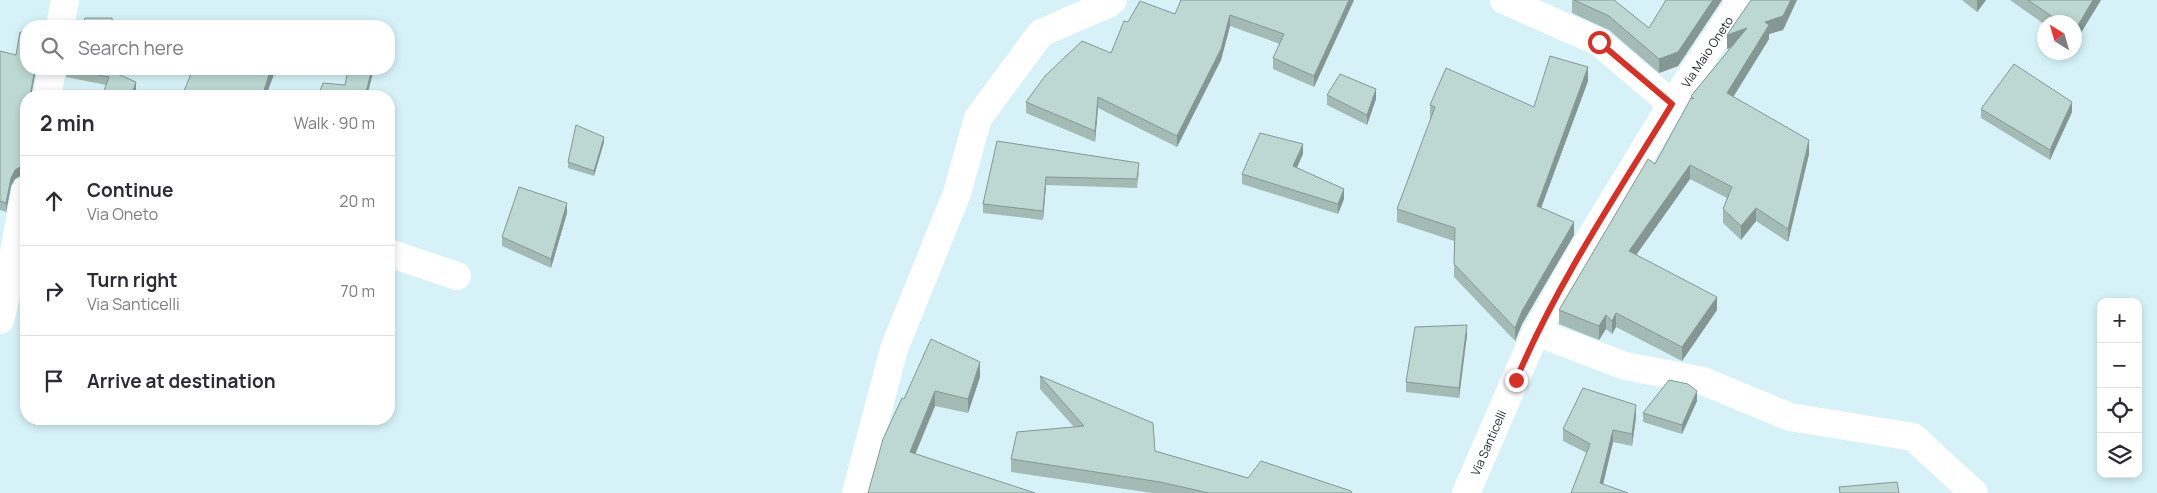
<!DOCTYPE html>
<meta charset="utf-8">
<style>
body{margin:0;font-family:Manrope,sans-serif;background:#f2f2f3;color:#2b2b33}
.controls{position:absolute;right:15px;bottom:15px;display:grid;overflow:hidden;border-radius:10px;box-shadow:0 2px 8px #0003}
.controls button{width:45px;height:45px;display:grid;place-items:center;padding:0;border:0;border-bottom:1px solid #e1e1e2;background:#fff;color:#2b2b33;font:25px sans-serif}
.compass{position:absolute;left:2037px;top:15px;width:45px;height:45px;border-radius:50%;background:#fff;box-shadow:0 2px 8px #0003;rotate:323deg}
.stop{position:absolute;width:15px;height:15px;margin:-11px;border:4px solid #d93025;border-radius:50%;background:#fff}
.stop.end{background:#d93025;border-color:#fff;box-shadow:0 1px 5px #0008}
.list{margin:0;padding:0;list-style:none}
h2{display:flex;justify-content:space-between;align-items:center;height:65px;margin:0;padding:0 20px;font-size:21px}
h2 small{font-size:16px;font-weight:400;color:#7c7c81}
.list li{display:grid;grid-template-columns:32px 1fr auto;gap:15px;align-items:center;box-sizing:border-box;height:90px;padding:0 20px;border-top:1px solid #e1e1e2}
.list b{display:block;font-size:19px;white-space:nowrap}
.list p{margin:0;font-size:16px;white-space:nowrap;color:#7c7c81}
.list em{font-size:16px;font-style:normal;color:#7c7c81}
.icon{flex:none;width:28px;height:28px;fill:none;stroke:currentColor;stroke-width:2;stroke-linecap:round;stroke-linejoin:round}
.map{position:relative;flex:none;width:2157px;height:493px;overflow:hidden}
.search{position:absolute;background:#fff;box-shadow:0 2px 8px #0003;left:20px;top:20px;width:375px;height:55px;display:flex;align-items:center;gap:12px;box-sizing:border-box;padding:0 18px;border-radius:20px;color:#7c7c81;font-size:19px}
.panel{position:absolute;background:#fff;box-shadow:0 2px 8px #0003;left:20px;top:90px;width:375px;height:335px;border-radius:20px}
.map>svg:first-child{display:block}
</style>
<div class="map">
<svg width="2157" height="493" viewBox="0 0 2157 493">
<rect width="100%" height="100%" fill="#d6f2f8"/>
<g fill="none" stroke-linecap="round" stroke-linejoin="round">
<g stroke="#fff" stroke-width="28">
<path d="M 1504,0 L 1599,42 L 1672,104"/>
<path d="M 60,26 L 65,0"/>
<path d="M 47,96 L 52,69"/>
<path d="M 389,253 L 457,276"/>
<path d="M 0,320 C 12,277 16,233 26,190"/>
<path d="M 1536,332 L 1625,366 L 1703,381 L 1790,417 L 1913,437 L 1974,493"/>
<path d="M 856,493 L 894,349 L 957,193 L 978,118 L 1041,33 L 1108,4 L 1113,0"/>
<path id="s1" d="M 1466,493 L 1536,332 L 1577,260 L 1672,104 L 1741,0"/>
</g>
</g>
<path fill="#a3bab5" d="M 1354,0 L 1314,87 L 1273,69 L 1273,58 L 1280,44 L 1230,26 L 1221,60 L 1177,147 L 1098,108 L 1095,142 L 1026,113 L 1026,102 L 1111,53 L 1128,22 L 1175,14 Z
M 1572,0 L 1614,0 L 1649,28 L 1666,0 L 1722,0 L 1678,66 L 1659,73 L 1609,30 L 1572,13 Z
M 1751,0 L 1797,0 L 1783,30 L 1769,34 L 1769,39 L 1733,97 L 1809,154 L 1788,242 L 1756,221 L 1741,240 L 1723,223 L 1723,209 L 1727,198 L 1690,179 L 1636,255 L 1717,310 L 1682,361 L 1616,327 L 1612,334 L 1606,329 L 1599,340 L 1559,324 L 1559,310 L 1655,164 L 1691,99 L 1691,96 L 1731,48 L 1727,49 Z
M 1962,0 L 1986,0 L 1977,12 Z
M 2010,0 L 2101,0 L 2074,44 L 2074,22 L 2044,22 L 2044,24 Z
M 0,51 L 16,55 L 36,69 L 31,96 L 26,96 L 22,175 L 15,179 L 11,186 L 6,212 L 0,210 Z
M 66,69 L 113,72 L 136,91 L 66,77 Z
M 1588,81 L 1541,208 L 1574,235 L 1522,324 L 1515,341 L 1454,277 L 1454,241 L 1397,222 L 1397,209 L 1431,119 L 1430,119 L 1430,105 L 1534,107 Z
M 1327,95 L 1376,99 L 1367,125 L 1327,105 Z
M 1981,109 L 2072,112 L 2050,160 L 1981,118 Z
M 997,141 L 1139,172 L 1137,188 L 1046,185 L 1043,220 L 983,213 L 983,204 Z
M 604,142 L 594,176 L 568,168 L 568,162 Z
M 1303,154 L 1297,167 L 1344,199 L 1338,214 L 1242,184 L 1242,174 Z
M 567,213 L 551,268 L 502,246 L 502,237 Z
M 26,270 L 26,295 L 22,295 L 22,285 Z
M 1467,335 L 1459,398 L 1406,392 L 1406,382 Z
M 26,342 L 26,356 L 25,355 L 25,346 Z
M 1040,376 L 1155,451 L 1248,478 L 1352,493 L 1152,493 L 1011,472 L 1011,459 L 1074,427 L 1040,389 Z
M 980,377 L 968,413 L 935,406 L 915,454 L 868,493 L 904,399 Z
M 1697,401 L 1682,434 L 1643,422 L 1643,413 Z
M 1636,417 L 1632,446 L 1613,442 L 1603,484 L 1571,493 L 1587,453 L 1563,441 L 1563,429 Z"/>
<path fill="#849793" d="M 1349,0 L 1354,0 L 1314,87 L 1314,76 Z
M 1713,0 L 1722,0 L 1678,66 L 1659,73 L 1659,59 Z
M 1791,0 L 1797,0 L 1783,30 L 1769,34 L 1769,39 L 1727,107 L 1727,93 L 1765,22 Z
M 1977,0 L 1986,0 L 1977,12 Z
M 2093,0 L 2101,0 L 2074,44 L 2074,32 Z
M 1230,15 L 1230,26 L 1221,60 L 1177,147 L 1177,136 Z
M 1747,28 L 1747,42 L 1727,49 L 1727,35 Z
M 1588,67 L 1588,81 L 1537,219 L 1537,206 Z
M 35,69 L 36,69 L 31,96 L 30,96 Z
M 271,69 L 276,69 L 266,96 L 262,96 Z
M 372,69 L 374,69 L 367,96 L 365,96 Z
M 136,82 L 136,91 L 134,96 L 131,96 Z
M 1376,89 L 1376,99 L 1367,125 L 1367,115 Z
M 1098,97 L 1098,108 L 1095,142 L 1095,131 Z
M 2072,102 L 2072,112 L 2050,160 L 2050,150 Z
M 26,133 L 26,142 L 22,175 L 15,179 L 11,186 L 6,212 L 6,203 L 11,178 Z
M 604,137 L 604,142 L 594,176 L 594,171 Z
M 1809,140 L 1809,154 L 1788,242 L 1788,229 Z
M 1303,144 L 1303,154 L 1293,176 L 1293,166 Z
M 1690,165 L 1690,179 L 1629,265 L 1629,251 Z
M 1046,177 L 1046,185 L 1043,220 L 1043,211 Z
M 1344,189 L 1344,199 L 1338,214 L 1338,204 Z
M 567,203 L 567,213 L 551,268 L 551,259 Z
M 1756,208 L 1756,221 L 1741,240 L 1741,226 Z
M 1574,222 L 1574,235 L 1522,324 L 1515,341 L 1515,328 L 1522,311 Z
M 1717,297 L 1717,310 L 1682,361 L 1682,347 Z
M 1616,313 L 1616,327 L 1612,334 L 1612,321 Z
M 1606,315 L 1606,329 L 1599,340 L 1599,326 Z
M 1467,325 L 1467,335 L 1459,398 L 1459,388 Z
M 980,362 L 980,377 L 968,413 L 968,399 Z
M 935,391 L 935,406 L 910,467 L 910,452 Z
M 1697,391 L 1697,401 L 1682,434 L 1682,425 Z
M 1636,405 L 1636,417 L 1632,446 L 1632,434 Z
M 1613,430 L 1613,442 L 1601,493 L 1600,483 Z"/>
<path fill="#bdd8d2" stroke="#849793" d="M 1181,0 L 1349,0 L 1314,76 L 1273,58 L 1284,34 L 1230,15 L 1221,49 L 1177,136 L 1098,97 L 1095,131 L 1026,102 L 1045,76 L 1082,41 L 1111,53 L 1124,21 L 1128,22 L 1140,1 L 1175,14 Z
M 1574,0 L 1614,0 L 1649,28 L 1666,0 L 1713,0 L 1678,52 L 1659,59 L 1609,16 Z
M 1751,0 L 1791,0 L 1783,16 L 1765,22 L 1769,25 L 1727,93 L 1809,140 L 1788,229 L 1756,208 L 1741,226 L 1723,209 L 1732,187 L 1690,165 L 1629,251 L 1717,297 L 1682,347 L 1616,313 L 1612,321 L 1606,315 L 1599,326 L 1559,310 L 1648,159 L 1655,164 L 1691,98 L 1694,99 L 1691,96 L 1747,28 L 1727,35 Z
M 2028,0 L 2093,0 L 2074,32 L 2074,22 L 2060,22 Z
M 85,18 L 112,18 L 113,26 L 82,26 Z
M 20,32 L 26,33 L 26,69 L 35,69 L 30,96 L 26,96 L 26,133 L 22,166 L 15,170 L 11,178 L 6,203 L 0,201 L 0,51 L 16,55 Z
M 1550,56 L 1588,67 L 1537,206 L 1574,222 L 1522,311 L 1515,328 L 1454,264 L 1455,228 L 1397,209 L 1435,107 L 1430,105 L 1446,68 L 1534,107 Z
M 2014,64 L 2072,102 L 2050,150 L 1981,109 Z
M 68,69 L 113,69 L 113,72 L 136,82 L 131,96 L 102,96 L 109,77 Z
M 193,69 L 271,69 L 262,96 L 182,96 Z
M 348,69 L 372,69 L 365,96 L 318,96 L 323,83 L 345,85 Z
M 1340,74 L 1376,89 L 1367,115 L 1327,95 Z
M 576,125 L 604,137 L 594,171 L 568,162 Z
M 1260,133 L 1303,144 L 1293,166 L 1344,189 L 1338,204 L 1242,174 Z
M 997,141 L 1139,163 L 1137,179 L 1046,177 L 1043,211 L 983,204 Z
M 519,187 L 567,203 L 551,259 L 502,237 Z
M 26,270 L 26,286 L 22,285 Z
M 1467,325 L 1459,388 L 1406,382 L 1415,327 Z
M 931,339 L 980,362 L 968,399 L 935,391 L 910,452 L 1035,493 L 868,493 L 883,439 L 902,398 L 904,399 Z
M 1040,376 L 1153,423 L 1155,451 L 1248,478 L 1261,461 L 1351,491 L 1352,493 L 1209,493 L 1160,482 L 1011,459 L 1017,432 L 1084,426 Z
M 1669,380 L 1688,384 L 1697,391 L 1682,425 L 1643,413 Z
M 1583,388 L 1636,405 L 1632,434 L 1613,430 L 1600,483 L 1628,493 L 1571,493 L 1590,444 L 1563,429 Z
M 1897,482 L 1899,493 L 1840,493 L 1839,487 Z"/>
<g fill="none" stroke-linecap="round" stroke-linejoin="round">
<path stroke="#d93025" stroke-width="6" d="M 1516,380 C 1557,283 1617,194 1672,104 L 1599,42"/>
</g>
<g text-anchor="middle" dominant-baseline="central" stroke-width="4.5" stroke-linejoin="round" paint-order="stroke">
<g font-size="12" fill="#1a2427" stroke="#f1fcfe">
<text stroke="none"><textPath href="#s1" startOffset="504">Via Maio Oneto</textPath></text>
<text stroke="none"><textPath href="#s1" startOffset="55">Via Santicelli</textPath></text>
</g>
</g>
</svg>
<div class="controls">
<button>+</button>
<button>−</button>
<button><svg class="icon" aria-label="locate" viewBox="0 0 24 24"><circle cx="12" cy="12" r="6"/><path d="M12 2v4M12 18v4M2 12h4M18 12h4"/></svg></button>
<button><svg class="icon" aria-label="layers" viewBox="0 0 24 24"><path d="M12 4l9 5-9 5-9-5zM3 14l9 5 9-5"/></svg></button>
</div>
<svg class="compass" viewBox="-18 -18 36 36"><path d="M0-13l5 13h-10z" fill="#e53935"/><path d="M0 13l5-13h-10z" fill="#7c7c81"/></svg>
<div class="stop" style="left:1599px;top:42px"></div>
<div class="stop end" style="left:1516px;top:380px"></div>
<div class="search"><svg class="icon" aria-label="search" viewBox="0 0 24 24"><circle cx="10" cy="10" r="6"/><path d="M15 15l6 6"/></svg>Search here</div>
<section class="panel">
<h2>2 min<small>Walk · 90 m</small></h2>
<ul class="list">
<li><svg class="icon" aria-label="ahead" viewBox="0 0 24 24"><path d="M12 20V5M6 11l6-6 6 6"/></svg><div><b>Continue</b><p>Via Oneto</p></div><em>20 m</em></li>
<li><svg class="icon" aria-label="right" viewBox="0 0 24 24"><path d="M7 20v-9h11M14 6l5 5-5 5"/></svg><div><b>Turn right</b><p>Via Santicelli</p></div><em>70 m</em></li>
<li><svg class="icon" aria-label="arrive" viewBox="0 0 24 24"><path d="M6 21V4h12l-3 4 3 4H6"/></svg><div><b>Arrive at destination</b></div></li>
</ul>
</section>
</div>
